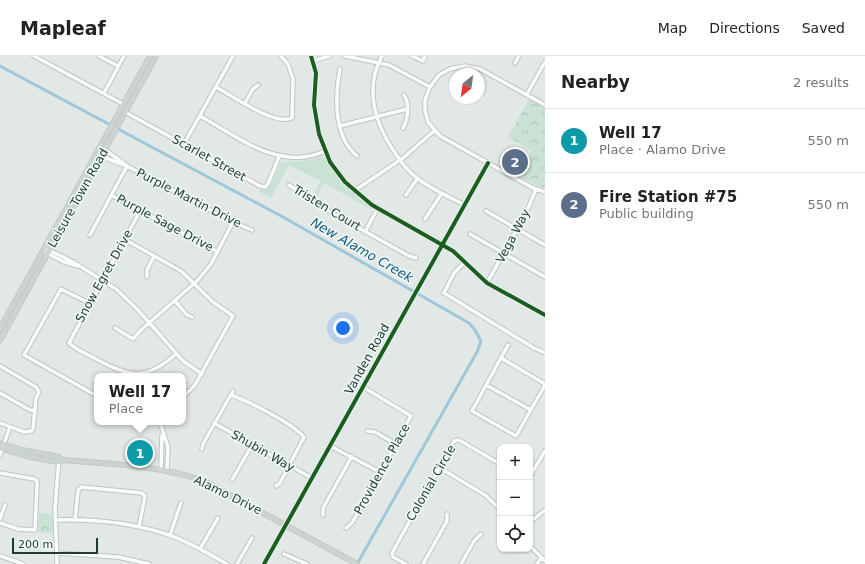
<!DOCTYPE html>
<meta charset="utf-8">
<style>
body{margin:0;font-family:"DejaVu Sans",sans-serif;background:#f6f6f6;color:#222}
.controls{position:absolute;right:12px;bottom:12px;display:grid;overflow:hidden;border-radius:8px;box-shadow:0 1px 3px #0004}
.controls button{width:36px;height:36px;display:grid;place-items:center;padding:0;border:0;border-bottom:1px solid #e0e0e0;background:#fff;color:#222;font:20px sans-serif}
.compass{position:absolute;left:449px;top:12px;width:36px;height:36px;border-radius:50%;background:#fff;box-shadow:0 1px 3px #0004;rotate:209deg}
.scale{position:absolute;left:12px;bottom:10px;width:86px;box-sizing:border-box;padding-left:4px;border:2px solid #1e3b38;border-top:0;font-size:11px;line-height:14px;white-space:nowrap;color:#1e3b38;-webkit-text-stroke:3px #eef7f4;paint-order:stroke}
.you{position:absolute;left:343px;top:272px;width:14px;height:14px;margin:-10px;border:3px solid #fff;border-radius:50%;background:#1a73e8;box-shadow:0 0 0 6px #1a73e833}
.badge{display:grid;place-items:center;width:26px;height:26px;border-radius:50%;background:#627875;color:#fff;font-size:13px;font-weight:700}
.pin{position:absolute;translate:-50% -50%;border:2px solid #fff;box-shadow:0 1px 4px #0006}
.popup{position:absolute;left:94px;top:317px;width:92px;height:52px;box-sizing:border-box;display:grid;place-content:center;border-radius:8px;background:#fff;filter:drop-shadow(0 1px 3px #0005);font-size:13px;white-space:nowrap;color:#767676}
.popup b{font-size:15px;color:#222}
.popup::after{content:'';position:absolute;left:50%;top:100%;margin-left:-8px;border:8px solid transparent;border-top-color:#fff}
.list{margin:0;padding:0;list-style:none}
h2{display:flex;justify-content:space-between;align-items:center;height:52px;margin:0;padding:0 16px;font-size:17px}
h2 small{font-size:13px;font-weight:400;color:#767676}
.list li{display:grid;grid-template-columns:26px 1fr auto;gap:12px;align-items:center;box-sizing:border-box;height:64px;padding:0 16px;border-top:1px solid #e0e0e0}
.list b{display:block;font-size:15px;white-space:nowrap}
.list p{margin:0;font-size:13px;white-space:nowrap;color:#767676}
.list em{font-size:13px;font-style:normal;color:#767676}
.icon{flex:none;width:22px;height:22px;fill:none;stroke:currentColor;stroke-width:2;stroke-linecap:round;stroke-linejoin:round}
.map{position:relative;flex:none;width:545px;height:508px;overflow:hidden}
header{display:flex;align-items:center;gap:24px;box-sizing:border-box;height:56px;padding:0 20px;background:#fff;border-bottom:1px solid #e0e0e0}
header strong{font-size:19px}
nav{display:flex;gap:22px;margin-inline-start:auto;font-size:14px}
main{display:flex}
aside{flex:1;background:#fff}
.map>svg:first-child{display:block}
</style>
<header>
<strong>Mapleaf</strong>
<nav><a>Map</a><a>Directions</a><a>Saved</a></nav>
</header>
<main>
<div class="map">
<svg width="545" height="508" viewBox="0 0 545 508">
<defs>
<pattern id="park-crowns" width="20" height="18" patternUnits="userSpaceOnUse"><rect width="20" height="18" fill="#c9e2d4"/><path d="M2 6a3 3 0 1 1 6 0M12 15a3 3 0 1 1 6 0" fill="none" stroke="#acc3b7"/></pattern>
</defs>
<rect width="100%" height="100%" fill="#e1e8e6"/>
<path fill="#c9e2d4" d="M 321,101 L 325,102 C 336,123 352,138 372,151 L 371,153 L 324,127 L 316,142 L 313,140 L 321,125 L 289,109 L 271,142 L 259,136 L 260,134 L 266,134 L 270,131 L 281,107 L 284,105 L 306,105 Z"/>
<path fill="url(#park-crowns)" d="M 529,43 L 545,52 L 545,132 L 537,130 L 518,119 L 532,95 L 508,81 Z
M 39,457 L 52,458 L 53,477 L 38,476 Z"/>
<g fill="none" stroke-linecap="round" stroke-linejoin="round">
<path stroke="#9ec8d9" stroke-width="3" d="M 0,10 L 283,161 L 469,267 L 475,274 L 481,285 L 477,296 L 357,508"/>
<defs>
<path id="minor" d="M 34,0 L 123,48
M 99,0 L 118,10
M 311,0 L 316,17 L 314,49 L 319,78 L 330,106 L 345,126 L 372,149 L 453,195 L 487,227 L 545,259
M 345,0 L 389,9 L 430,31
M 382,0 C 364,33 375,68 395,97 C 401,106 408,116 417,122 C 431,133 449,141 465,149
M 412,0 L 423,5 L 425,0
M 313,5 L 329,0
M 515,7 L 519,0
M 340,13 C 335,40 333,80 357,100
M 216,31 C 232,40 275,70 292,62 L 293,23 L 288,8 L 281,0
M 104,37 L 124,0
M 527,38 L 545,6
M 245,47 L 253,33 L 258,29
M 545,49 L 480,13 L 465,10 L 450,13 L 439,19 L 430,31 L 425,44 L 425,54 L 428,66 L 440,80 L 531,131 L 545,136
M 125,56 L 260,130 L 265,131 L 268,128 L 279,101
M 200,60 C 238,81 280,116 325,95
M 340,70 L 407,53
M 403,72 C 408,63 410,48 404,39
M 184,88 L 233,0
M 104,93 L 126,109
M 100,100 L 127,110 L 233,166 L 252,174
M 289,129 L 318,149 L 409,200 L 416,202
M 354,135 L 403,102 L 434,75
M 111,139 L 218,196
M 406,139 L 417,123
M 140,155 L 69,287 C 76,294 87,298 96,303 C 129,321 146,325 176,298
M 486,155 L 545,189
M 425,163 L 442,137
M 365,176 L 378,152
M 470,178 L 545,221
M 90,179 L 127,110
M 124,183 L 181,215 L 213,246 L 233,260 L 195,329 L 183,341
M 47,193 L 75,207 L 116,233 L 138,254 L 183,305 L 202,318
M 43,195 L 64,206 L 78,210
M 465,206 L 454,217 L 444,237 L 534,292 L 545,297
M 147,221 L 147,214 L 154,200
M 487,227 L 527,155 L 536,133
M 175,245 L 187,259 L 192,261
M 89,247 L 61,233 L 24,299 L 97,340
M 115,272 L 133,283 L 141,274 L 197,225 L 211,208 L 233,166
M 508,289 L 472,355 L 516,380 L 545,329
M 501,302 L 545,328
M 0,310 L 36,331 L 39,336 L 36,342 L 33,373 L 31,375 L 24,376 L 0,367
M 486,329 L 531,354
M 0,337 L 30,354 L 35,355
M 231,339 C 248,345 292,367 304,381 L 280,427 L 276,430
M 160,366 L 168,391 L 167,414
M 214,367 L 312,422
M 367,375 L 375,376 L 396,388
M 330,390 L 380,416
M 202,393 L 203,388 L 233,335
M 0,399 L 10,371
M 440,412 L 485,439 L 500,453
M 161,413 L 162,379
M 0,417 L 34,423 L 37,425 L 37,429 L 35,474 L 18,473 L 0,467
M 530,420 L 545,395
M 232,424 L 252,389
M 323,459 L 323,452 L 352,400
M 0,463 L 5,449
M 56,464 C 93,463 133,467 169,479 C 189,486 208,497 227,508
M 75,464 L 78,435 L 81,431 L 142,437 L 145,440 L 139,471
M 530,466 L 545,454
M 346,472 L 352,467 L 411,360 L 363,331
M 170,479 L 181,447
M 530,490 L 545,505
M 200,493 L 218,462
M 57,497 L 118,501 L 149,508
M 284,498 L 307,508
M 0,500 L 23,508
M 57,508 L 55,452 L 59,403
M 237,508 L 252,482
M 264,508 L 488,107
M 406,508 L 393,501 L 392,497 L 454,385 L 459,384 L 500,408
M 423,508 L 447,465 L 447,458
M 461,508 L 474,485 L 481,478
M 537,508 L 541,502"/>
<path id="major" d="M 0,273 L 150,0
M 0,284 L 156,0
M 0,387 L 22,394 L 59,401 L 62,404
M 0,392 L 30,401 L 59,406 L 62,404 C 110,408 158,409 204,425 L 357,508"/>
</defs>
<use href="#minor" stroke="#bec5c3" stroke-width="5.5"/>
<use href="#major" stroke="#bbc5c3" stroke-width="6"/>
<use href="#minor" stroke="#fafcfb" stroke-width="3.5"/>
<use href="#major" stroke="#ccd4d3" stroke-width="4.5"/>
<defs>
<path id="cycleway" d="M 311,0 L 316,17 L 314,49 L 319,78 L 330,106 L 345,126 L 372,149 L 453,195 L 487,227 L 545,259
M 264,508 L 488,107"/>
</defs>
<use href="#cycleway" stroke="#eef7f4" stroke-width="6"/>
<use href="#cycleway" stroke="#1b5e20" stroke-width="4"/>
</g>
<g text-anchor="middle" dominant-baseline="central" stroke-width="3.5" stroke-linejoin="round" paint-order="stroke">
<g font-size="12" fill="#1e3b38" stroke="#eef7f4">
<text transform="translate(209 102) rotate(29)">Scarlet Street</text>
<text transform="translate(78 142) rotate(-61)">Leisure Town Road</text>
<text transform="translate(189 142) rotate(27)">Purple Martin Drive</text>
<text transform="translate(327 152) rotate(31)">Tristen Court</text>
<text transform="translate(165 167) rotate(28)">Purple Sage Drive</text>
<text transform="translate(513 180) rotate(-62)">Vega Way</text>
<text transform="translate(104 220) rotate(-61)">Snow Egret Drive</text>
<text transform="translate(367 303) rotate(-61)">Vanden Road</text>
<text transform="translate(263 395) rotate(30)">Shubin Way</text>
<text transform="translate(382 413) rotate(-61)">Providence Place</text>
<text transform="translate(431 427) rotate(-60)">Colonial Circle</text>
<text transform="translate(228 439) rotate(26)">Alamo Drive</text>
</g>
<g font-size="13" font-style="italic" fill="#15597a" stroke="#eef7f4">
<text transform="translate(362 194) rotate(30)">New Alamo Creek</text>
</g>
</g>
</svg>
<div class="controls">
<button>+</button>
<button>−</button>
<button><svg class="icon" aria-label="locate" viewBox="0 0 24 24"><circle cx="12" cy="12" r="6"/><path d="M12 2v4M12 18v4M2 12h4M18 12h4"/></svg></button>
</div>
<svg class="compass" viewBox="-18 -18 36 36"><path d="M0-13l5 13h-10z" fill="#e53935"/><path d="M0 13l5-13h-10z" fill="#767676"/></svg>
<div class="scale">200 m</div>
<div class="you"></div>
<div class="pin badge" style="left:140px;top:397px;background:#0f9aa8">1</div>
<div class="popup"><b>Well 17</b>Place</div>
<div class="pin badge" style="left:515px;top:106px;background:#5c6f8a">2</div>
</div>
<aside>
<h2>Nearby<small>2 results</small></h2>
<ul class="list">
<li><span class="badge" style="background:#0f9aa8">1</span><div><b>Well 17</b><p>Place · Alamo Drive</p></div><em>550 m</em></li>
<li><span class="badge" style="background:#5c6f8a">2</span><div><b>Fire Station #75</b><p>Public building</p></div><em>550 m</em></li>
</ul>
</aside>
</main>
